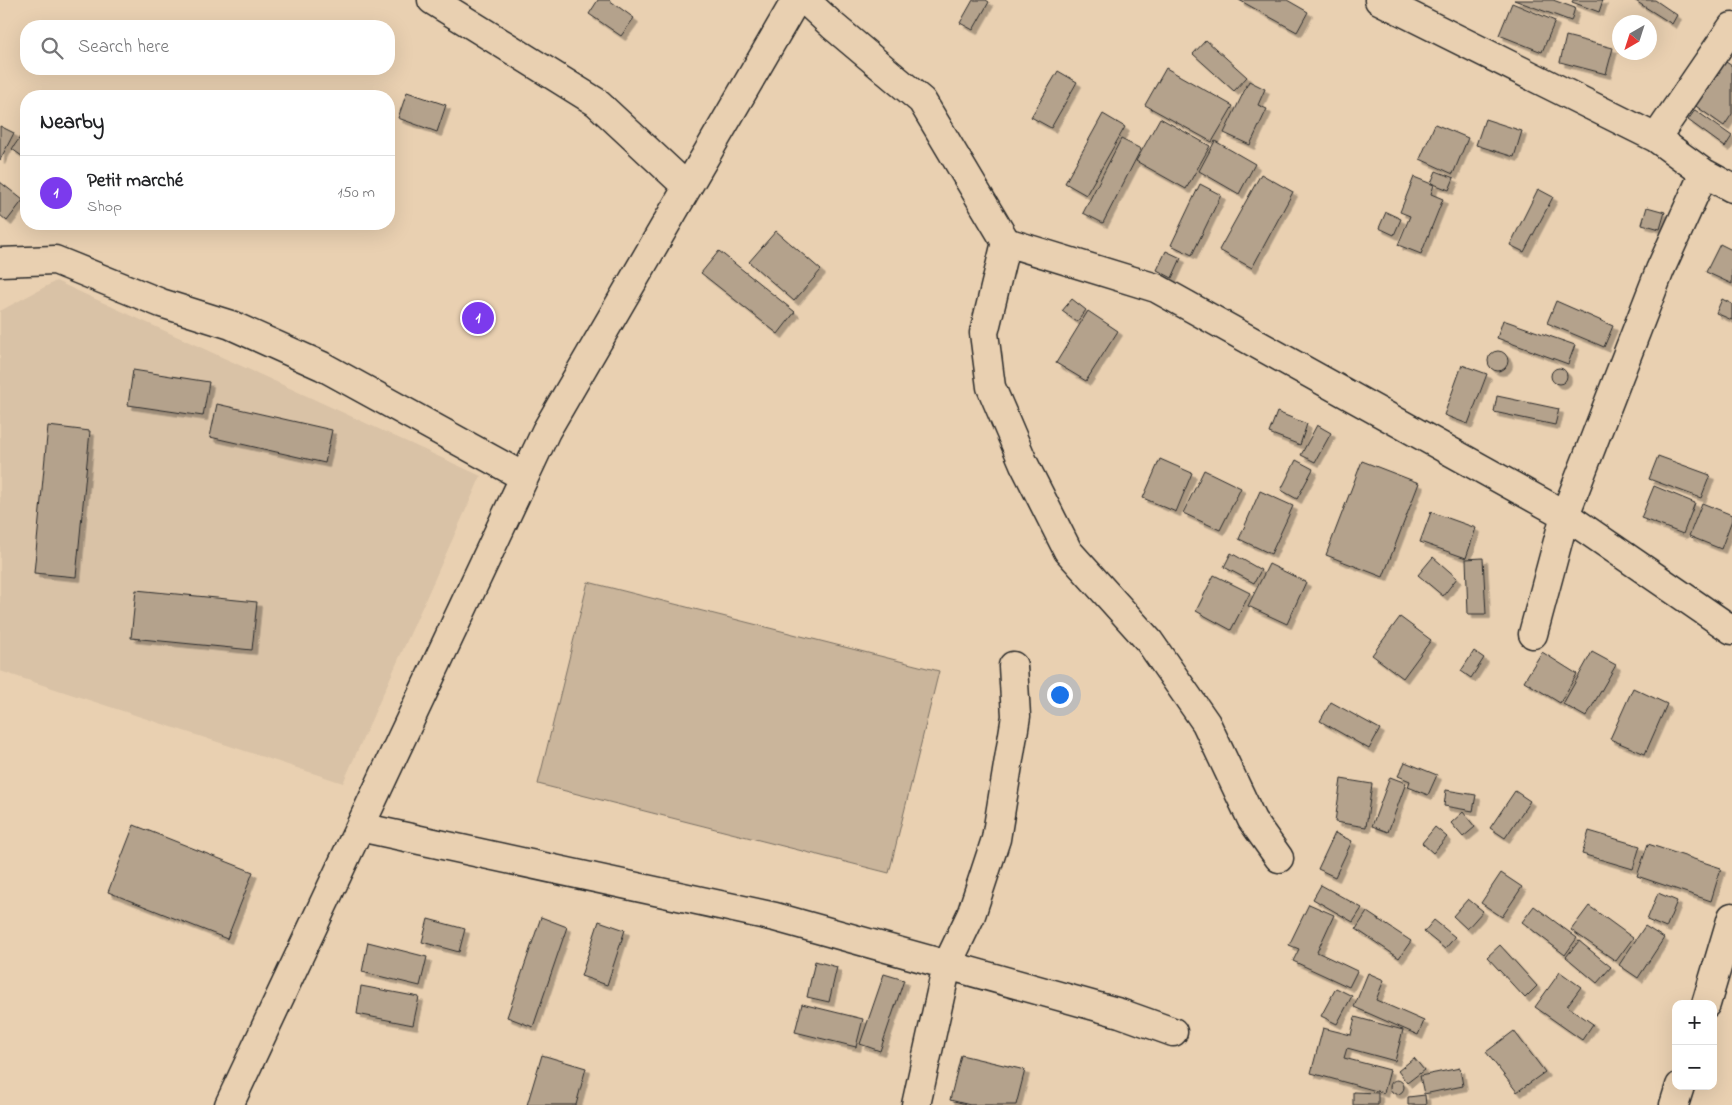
<!DOCTYPE html>
<meta charset="utf-8">
<style>
body{margin:0;font-family:"Indie Flower",sans-serif;background:#f6f6f6;color:#202124}
.controls{position:absolute;right:15px;bottom:15px;display:grid;overflow:hidden;border-radius:10px;box-shadow:0 5px 20px #0002}
.controls button{width:45px;height:45px;display:grid;place-items:center;padding:0;border:0;border-bottom:1px solid #e0e0e0;background:#fff;color:#202124;font:25px sans-serif}
.compass{position:absolute;left:1612px;top:15px;width:45px;height:45px;border-radius:50%;background:#fff;box-shadow:0 5px 20px #0002;rotate:219deg}
.you{position:absolute;left:1059px;top:694px;width:18px;height:18px;margin:-12px;border:4px solid #fff;border-radius:50%;background:#1a73e8;box-shadow:0 0 0 8px #1a73e833}
.badge{display:grid;place-items:center;width:32px;height:32px;border-radius:50%;background:#7c3aed;color:#fff;font-size:16px;font-weight:700}
.pin{position:absolute;translate:-50% -50%;border:2px solid #fff;box-shadow:0 1px 5px #0006}
.list{margin:0;padding:0;list-style:none}
h2{display:flex;justify-content:space-between;align-items:center;height:65px;margin:0;padding:0 20px;font-size:21px}
h2 small{font-size:16px;font-weight:400;color:#757577}
.list li{display:grid;grid-template-columns:32px 1fr auto;gap:15px;align-items:center;box-sizing:border-box;height:75px;padding:0 20px;border-top:1px solid #e0e0e0}
.list b{display:block;font-size:19px;white-space:nowrap}
.list p{margin:0;font-size:16px;white-space:nowrap;color:#757577}
.list em{font-size:16px;font-style:normal;color:#757577}
.icon{flex:none;width:28px;height:28px;fill:none;stroke:currentColor;stroke-width:2;stroke-linecap:round;stroke-linejoin:round}
.map{position:relative;flex:none;width:1732px;height:1105px;overflow:hidden}
.search{position:absolute;background:#fff;box-shadow:0 5px 20px #0002;left:20px;top:20px;width:375px;height:55px;display:flex;align-items:center;gap:12px;box-sizing:border-box;padding:0 18px;border-radius:20px;color:#757577;font-size:19px}
.panel{position:absolute;background:#fff;box-shadow:0 5px 20px #0002;left:20px;top:90px;width:375px;height:140px;border-radius:20px}
.map>svg:first-child{display:block}
</style>
<div class="map">
<svg width="1732" height="1105" viewBox="0 0 1732 1105">
<defs>
<filter id="shadow"><feDropShadow dx="4.5" dy="4.5" stdDeviation="0" flood-color="#0004"/></filter>
</defs>
<rect width="100%" height="100%" fill="#e9d0b1"/>
<filter id="ink" filterUnits="userSpaceOnUse"><feTurbulence type="fractalNoise" baseFrequency=".02" numOctaves="2"/><feDisplacementMap in="SourceGraphic" scale="10" xChannelSelector="R" yChannelSelector="G"/><feConvolveMatrix kernelMatrix="1 2 1 2 8 2 1 2 1" color-interpolation-filters="sRGB"/></filter>
<g filter="url(#ink)">
<path fill="#d9c2a6" d="M 56,281 L 481,476 L 343,783 L 0,671 L 0,311 Z"/>
<path fill="#cab59b" stroke="#7a7063" d="M 588,582 L 939,671 L 889,873 L 538,784 Z"/>
<path fill="#b4a28c" stroke="#2b2b2b" filter="url(#shadow)" d="M 598,0 L 609,0 L 634,18 L 621,36 L 589,14 Z
M 973,0 L 986,0 L 989,2 L 973,30 L 960,23 Z
M 1239,0 L 1287,0 L 1308,12 L 1297,32 Z
M 1514,0 L 1553,0 L 1575,8 L 1571,21 Z
M 1573,0 L 1603,0 L 1599,12 L 1572,2 Z
M 1634,0 L 1655,0 L 1677,15 L 1672,24 Z
M 1512,3 L 1555,21 L 1542,52 L 1499,35 Z
M 1566,36 L 1613,48 L 1606,74 L 1560,62 Z
M 1206,40 L 1247,77 L 1234,91 L 1193,54 Z
M 1723,60 L 1732,66 L 1732,114 L 1724,126 L 1693,104 Z
M 1166,68 L 1233,106 L 1212,142 L 1145,105 Z
M 1058,71 L 1077,82 L 1051,128 L 1031,117 Z
M 1249,81 L 1265,89 L 1258,105 L 1267,109 L 1250,145 L 1224,133 Z
M 407,92 L 446,105 L 437,132 L 398,118 Z
M 1695,110 L 1732,136 L 1725,147 L 1688,120 Z
M 1103,114 L 1125,127 L 1086,195 L 1065,183 Z
M 1160,118 L 1210,146 L 1186,189 L 1136,161 Z
M 1485,119 L 1522,131 L 1514,157 L 1476,145 Z
M 1435,124 L 1468,138 L 1453,174 L 1420,159 Z
M 0,126 L 14,133 L 0,160 Z
M 23,133 L 26,136 L 26,159 L 12,149 Z
M 1121,139 L 1141,149 L 1103,223 L 1083,213 Z
M 1215,141 L 1255,164 L 1239,194 L 1199,171 Z
M 1436,171 L 1454,178 L 1449,190 L 1431,183 Z
M 1261,174 L 1293,192 L 1252,268 L 1219,250 Z
M 1414,177 L 1434,185 L 1431,194 L 1443,199 L 1421,254 L 1398,245 L 1410,216 L 1400,212 Z
M 0,182 L 23,200 L 7,221 L 0,215 Z
M 1200,184 L 1221,195 L 1192,255 L 1171,245 Z
M 1538,189 L 1553,197 L 1524,252 L 1510,245 Z
M 1647,207 L 1665,212 L 1660,229 L 1642,224 Z
M 1386,212 L 1401,219 L 1394,235 L 1379,228 Z
M 776,231 L 821,270 L 794,301 L 749,262 Z
M 1720,244 L 1732,250 L 1732,284 L 1706,272 Z
M 719,251 L 795,312 L 778,334 L 701,273 Z
M 1166,251 L 1181,258 L 1172,278 L 1157,270 Z
M 1072,299 L 1086,310 L 1077,322 L 1062,311 Z
M 1722,299 L 1732,304 L 1732,320 L 1716,313 Z
M 1556,301 L 1613,326 L 1604,347 L 1547,323 Z
M 1088,311 L 1118,331 L 1086,381 L 1056,363 Z
M 1503,320 L 1575,345 L 1568,364 L 1497,338 Z
M1488 361a10 10 0 1 1 20 0a10 10 0 1 1-20 0Z
M 1462,365 L 1487,374 L 1468,424 L 1444,415 Z
M1551 376a8 8 0 1 1 16 0a8 8 0 1 1-16 0Z
M 133,370 L 209,382 L 203,416 L 128,405 Z
M 1497,396 L 1559,409 L 1555,425 L 1494,412 Z
M 217,404 L 332,430 L 325,463 L 210,437 Z
M 1277,412 L 1307,424 L 1300,445 L 1269,433 Z
M 1317,425 L 1331,433 L 1315,462 L 1301,455 Z
M 48,426 L 90,431 L 76,577 L 34,573 Z
M 1658,456 L 1710,475 L 1701,498 L 1649,479 Z
M 1160,459 L 1192,473 L 1176,512 L 1143,498 Z
M 1296,460 L 1313,469 L 1297,499 L 1281,490 Z
M 1362,461 L 1419,483 L 1383,577 L 1326,555 Z
M 1204,470 L 1241,488 L 1220,530 L 1183,513 Z
M 1654,486 L 1695,503 L 1683,534 L 1641,518 Z
M 1260,491 L 1293,506 L 1271,554 L 1239,539 Z
M 1702,503 L 1732,515 L 1732,520 L 1721,549 L 1689,536 Z
M 1431,512 L 1476,528 L 1466,558 L 1420,542 Z
M 1231,553 L 1261,570 L 1254,583 L 1224,567 Z
M 1433,557 L 1457,578 L 1443,596 L 1418,575 Z
M 1483,558 L 1486,614 L 1468,614 L 1466,559 Z
M 1269,564 L 1306,582 L 1287,624 L 1248,606 Z
M 1214,575 L 1250,593 L 1231,630 L 1196,611 Z
M 136,590 L 257,602 L 252,650 L 131,638 Z
M 1400,617 L 1431,640 L 1403,678 L 1372,655 Z
M 1474,651 L 1484,658 L 1471,678 L 1461,671 Z
M 1542,652 L 1577,674 L 1560,703 L 1524,681 Z
M 1592,652 L 1616,665 L 1586,717 L 1563,704 Z
M 1633,688 L 1667,704 L 1645,754 L 1610,739 Z
M 1331,702 L 1380,729 L 1369,749 L 1320,721 Z
M 1405,762 L 1437,775 L 1428,795 L 1408,787 L 1410,781 L 1398,776 Z
M 1390,777 L 1406,783 L 1388,832 L 1372,826 Z
M 1341,779 L 1372,784 L 1366,827 L 1335,822 Z
M 1446,790 L 1476,795 L 1473,811 L 1444,806 Z
M 1515,791 L 1530,801 L 1505,838 L 1490,828 Z
M 1463,812 L 1475,827 L 1463,837 L 1451,823 Z
M 134,825 L 253,872 L 227,939 L 108,892 Z
M 1435,827 L 1447,837 L 1433,853 L 1422,843 Z
M 1589,831 L 1640,846 L 1633,869 L 1582,854 Z
M 1335,833 L 1352,841 L 1335,877 L 1318,869 Z
M 1648,844 L 1721,868 L 1711,901 L 1637,876 Z
M 1501,873 L 1522,887 L 1502,917 L 1481,903 Z
M 1321,885 L 1362,908 L 1353,922 L 1313,899 Z
M 1658,893 L 1677,901 L 1666,928 L 1647,920 Z
M 1468,899 L 1483,911 L 1467,929 L 1453,916 Z
M 1309,904 L 1334,915 L 1317,952 L 1357,971 L 1349,987 L 1293,961 L 1299,949 L 1289,945 Z
M 1534,906 L 1577,938 L 1565,955 L 1522,922 Z
M 1589,906 L 1633,938 L 1616,961 L 1571,930 Z
M 1367,912 L 1411,941 L 1399,958 L 1356,929 Z
M 541,917 L 567,927 L 533,1027 L 507,1017 Z
M 428,919 L 465,929 L 459,952 L 422,942 Z
M 1434,920 L 1455,937 L 1445,949 L 1424,932 Z
M 599,921 L 625,930 L 607,985 L 581,976 Z
M 1645,926 L 1664,938 L 1638,978 L 1619,965 Z
M 1579,941 L 1611,967 L 1597,983 L 1566,957 Z
M 368,942 L 427,957 L 420,986 L 362,972 Z
M 1500,945 L 1537,986 L 1525,998 L 1487,957 Z
M 815,961 L 837,967 L 829,1002 L 807,997 Z
M 1560,972 L 1581,987 L 1567,1006 L 1593,1024 L 1582,1040 L 1535,1007 Z
M 1368,973 L 1384,980 L 1376,1000 L 1424,1021 L 1418,1035 L 1354,1007 Z
M 884,974 L 904,980 L 880,1051 L 860,1044 Z
M 361,986 L 419,997 L 413,1025 L 357,1014 Z
M 1336,988 L 1352,996 L 1337,1024 L 1321,1016 Z
M 802,1004 L 863,1019 L 856,1047 L 795,1032 Z
M 1355,1017 L 1403,1030 L 1395,1061 L 1347,1048 L 1344,1058 L 1390,1070 L 1384,1093 L 1311,1073 L 1323,1028 L 1351,1035 Z
M 1514,1031 L 1545,1072 L 1517,1092 L 1486,1052 Z
M 542,1055 L 586,1068 L 576,1105 L 527,1105 Z
M 961,1055 L 1025,1070 L 1016,1105 L 970,1105 L 950,1100 Z
M 1414,1058 L 1424,1070 L 1407,1083 L 1398,1071 Z
M 1460,1068 L 1463,1086 L 1424,1094 L 1420,1076 Z
M1390 1087a7 7 0 1 1 14 0a7 7 0 1 1-14 0Z
M 1353,1092 L 1378,1093 L 1378,1105 L 1353,1105 Z
M 1425,1095 L 1426,1105 L 1408,1105 L 1408,1097 Z"/>
<g fill="none" stroke-linecap="round" stroke-linejoin="round">
<defs>
<path id="minor" d="M 432,0 L 596,102 L 687,187
M 805,0 L 833,26 L 922,101 L 1006,242 L 1156,288 L 1565,515 L 1732,630
M 1379,0 L 1656,138 L 1704,173 L 1732,188
M 1656,138 L 1732,27
M 1006,242 L 984,333 L 991,387 L 1024,464 L 1068,551 L 1149,641 L 1206,723 L 1252,820 L 1279,858
M 0,262 L 55,260 L 161,303 L 231,325 L 322,366 L 524,477
M 1533,634 L 1565,515 L 1660,270 L 1704,173
M 360,827 L 775,917 L 1120,1013 L 1173,1032
M 1706,1004 L 1732,917
M 229,1105 L 546,431 L 796,0
M 916,1105 L 947,965 L 971,915 L 996,839 L 1016,716 L 1013,666
M 1674,1105 L 1680,1086"/>
</defs>
<use href="#minor" stroke="#2b2b2b" stroke-width="31"/>
<use href="#minor" stroke="#e9d0b1" stroke-width="28"/>
</g>
</g>
</svg>
<div class="controls">
<button>+</button>
<button>−</button>
</div>
<svg class="compass" viewBox="-18 -18 36 36"><path d="M0-13l5 13h-10z" fill="#e53935"/><path d="M0 13l5-13h-10z" fill="#757577"/></svg>
<div class="you"></div>
<div class="pin badge" style="left:478px;top:318px">1</div>
<div class="search"><svg class="icon" aria-label="search" viewBox="0 0 24 24"><circle cx="10" cy="10" r="6"/><path d="M15 15l6 6"/></svg>Search here</div>
<section class="panel">
<h2>Nearby<small></small></h2>
<ul class="list">
<li><span class="badge">1</span><div><b>Petit marché</b><p>Shop</p></div><em>150 m</em></li>
</ul>
</section>
</div>
